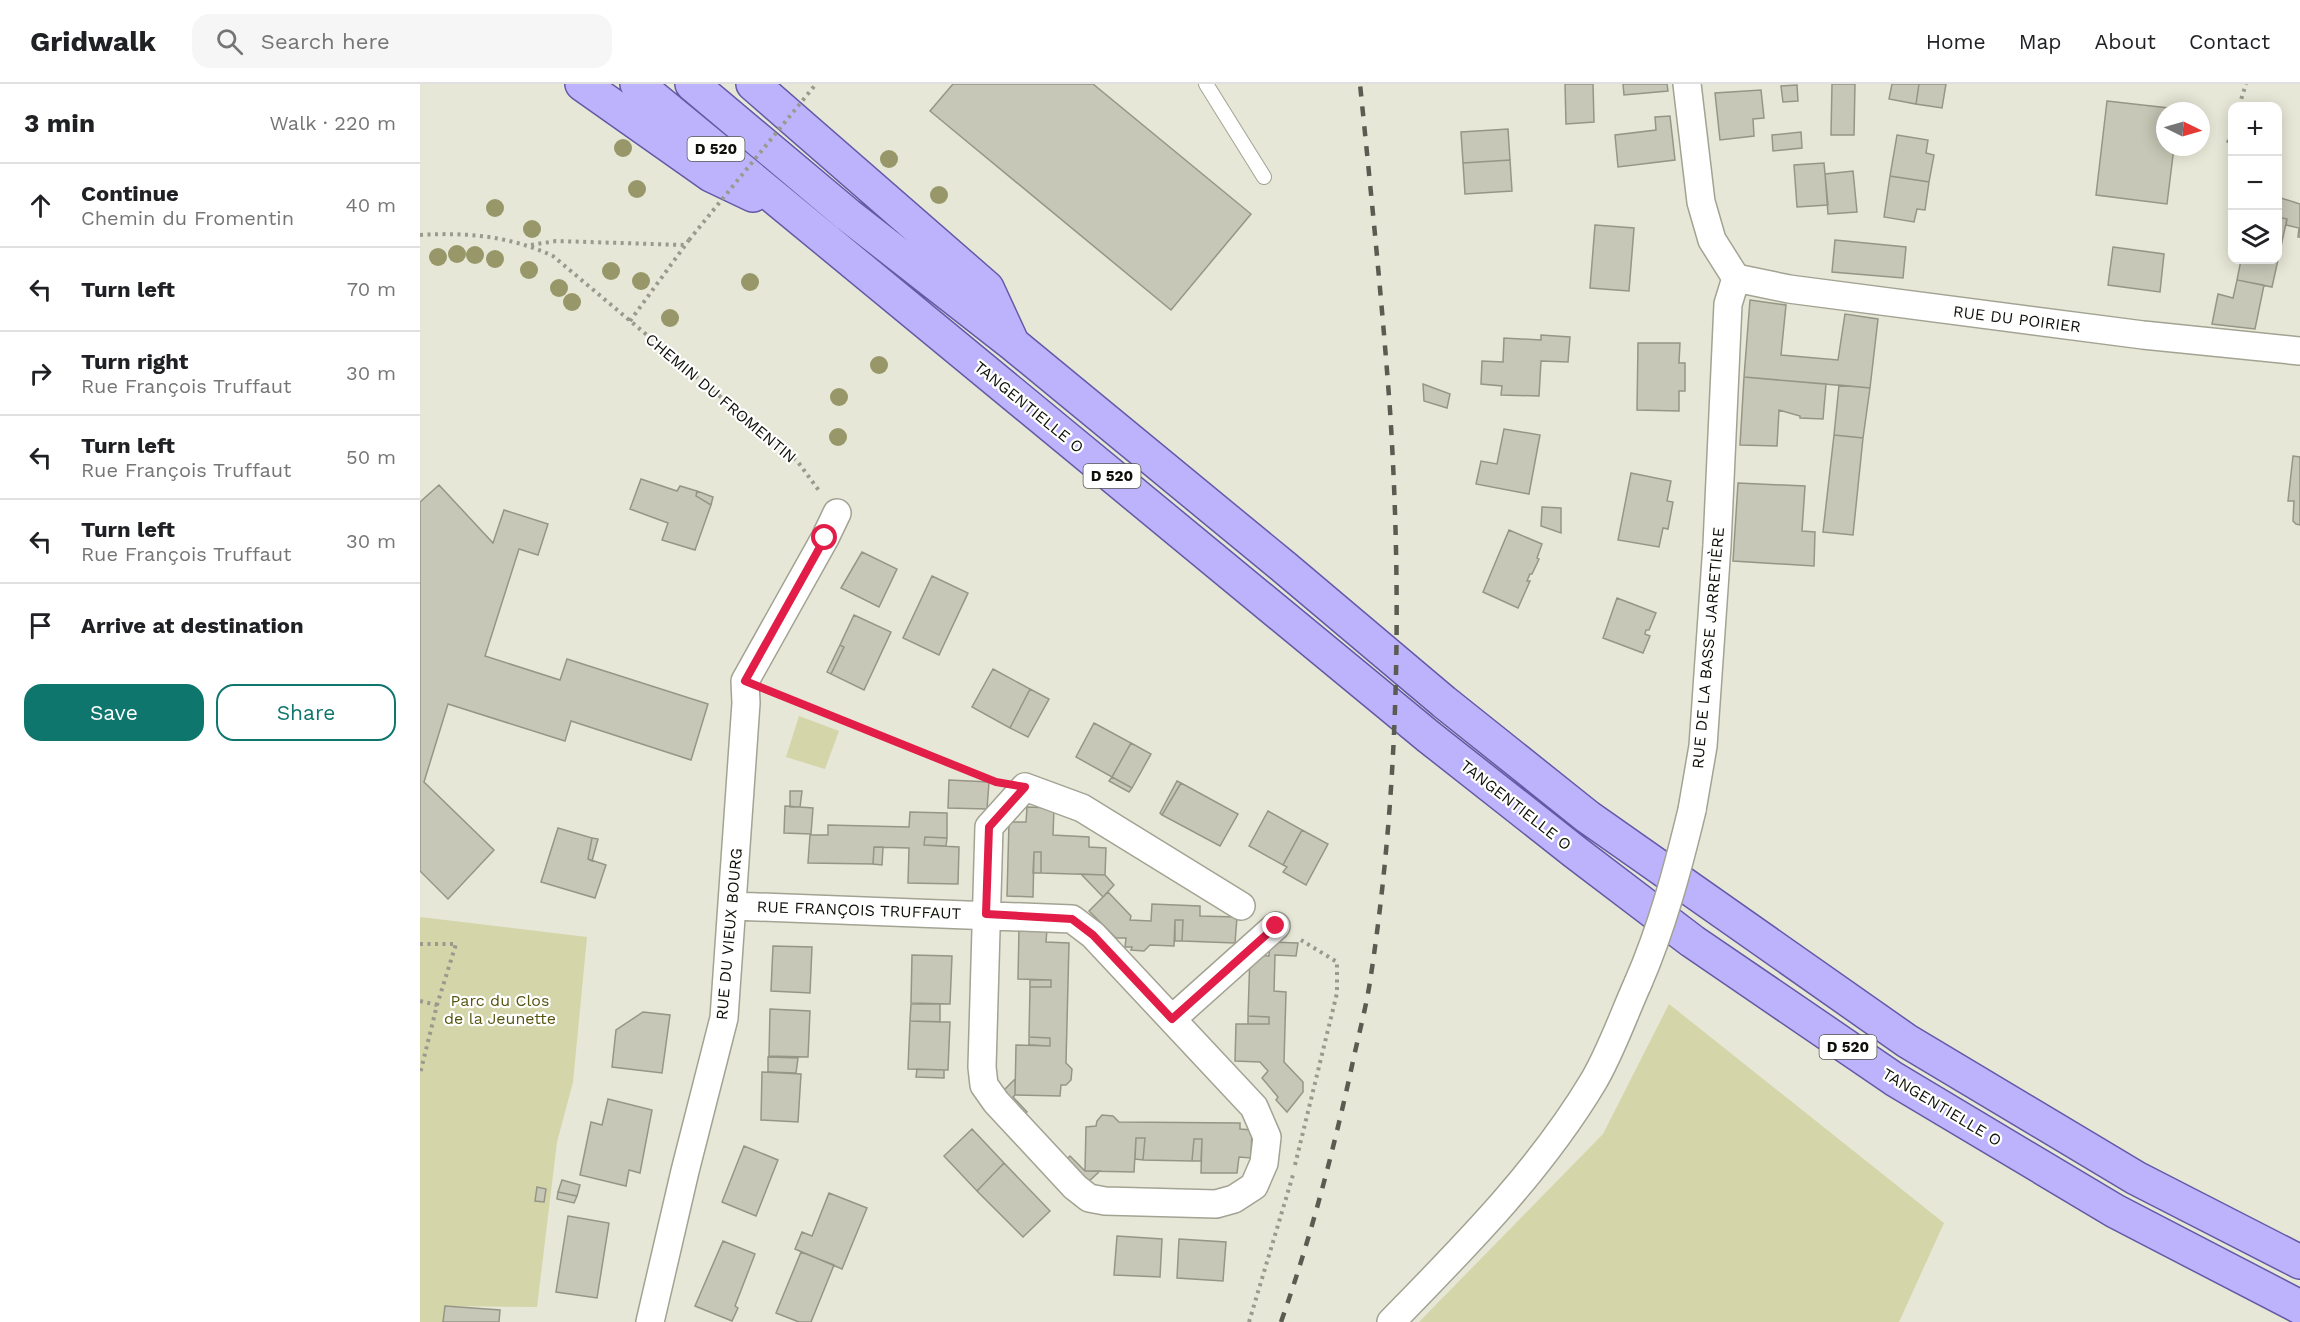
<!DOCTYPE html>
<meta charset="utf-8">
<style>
body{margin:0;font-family:"Work Sans",sans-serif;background:#f6f6f6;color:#202124}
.controls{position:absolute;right:18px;top:18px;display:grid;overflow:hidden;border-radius:12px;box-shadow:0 3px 15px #0003}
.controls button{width:54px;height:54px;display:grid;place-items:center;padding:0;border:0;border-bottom:2px solid #e0e0e0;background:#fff;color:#202124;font:30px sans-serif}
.compass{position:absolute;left:1736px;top:18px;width:54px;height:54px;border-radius:50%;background:#fff;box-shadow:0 3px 15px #0003;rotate:95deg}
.stop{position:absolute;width:18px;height:18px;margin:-14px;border:4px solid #e11d48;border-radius:50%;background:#fff}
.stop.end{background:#e11d48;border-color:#fff;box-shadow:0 2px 6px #0008}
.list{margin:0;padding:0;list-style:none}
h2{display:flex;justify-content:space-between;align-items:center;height:78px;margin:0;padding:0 24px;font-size:26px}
h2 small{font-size:20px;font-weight:400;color:#757577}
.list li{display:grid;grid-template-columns:39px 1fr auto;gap:18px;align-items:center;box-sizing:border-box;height:84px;padding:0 24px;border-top:2px solid #e0e0e0}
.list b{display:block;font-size:22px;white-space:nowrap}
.list p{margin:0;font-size:20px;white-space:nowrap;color:#757577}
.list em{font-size:20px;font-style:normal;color:#757577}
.actions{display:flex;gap:12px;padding:18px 24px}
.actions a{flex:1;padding:14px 0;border:2px solid #0f766e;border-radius:18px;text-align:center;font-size:21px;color:#0f766e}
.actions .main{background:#0f766e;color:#fff}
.icon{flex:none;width:33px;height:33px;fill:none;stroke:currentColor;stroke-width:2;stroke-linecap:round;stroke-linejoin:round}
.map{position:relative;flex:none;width:1880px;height:1238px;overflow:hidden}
header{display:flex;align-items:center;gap:36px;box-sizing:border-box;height:84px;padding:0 30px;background:#fff;border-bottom:2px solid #e0e0e0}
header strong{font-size:28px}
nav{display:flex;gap:33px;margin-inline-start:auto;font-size:21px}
.search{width:420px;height:54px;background:#f6f6f6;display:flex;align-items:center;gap:15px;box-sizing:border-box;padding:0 21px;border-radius:18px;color:#757577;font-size:22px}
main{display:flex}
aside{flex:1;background:#fff}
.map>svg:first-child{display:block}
</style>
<header>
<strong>Gridwalk</strong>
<div class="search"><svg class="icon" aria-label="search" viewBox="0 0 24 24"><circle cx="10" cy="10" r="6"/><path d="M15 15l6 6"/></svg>Search here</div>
<nav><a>Home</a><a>Map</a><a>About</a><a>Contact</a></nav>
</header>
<main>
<aside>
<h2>3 min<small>Walk · 220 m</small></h2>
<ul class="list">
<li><svg class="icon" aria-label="ahead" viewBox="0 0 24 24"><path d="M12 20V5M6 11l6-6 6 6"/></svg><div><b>Continue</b><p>Chemin du Fromentin</p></div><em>40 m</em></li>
<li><svg class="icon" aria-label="left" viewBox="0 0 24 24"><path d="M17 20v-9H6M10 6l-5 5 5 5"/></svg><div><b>Turn left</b></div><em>70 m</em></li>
<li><svg class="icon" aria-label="right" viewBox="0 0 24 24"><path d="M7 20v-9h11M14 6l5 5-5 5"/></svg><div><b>Turn right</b><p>Rue François Truffaut</p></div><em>30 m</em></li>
<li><svg class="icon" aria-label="left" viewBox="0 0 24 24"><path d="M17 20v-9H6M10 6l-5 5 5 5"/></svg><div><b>Turn left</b><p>Rue François Truffaut</p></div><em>50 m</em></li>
<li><svg class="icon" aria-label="left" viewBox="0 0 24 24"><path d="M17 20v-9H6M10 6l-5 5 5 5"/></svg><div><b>Turn left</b><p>Rue François Truffaut</p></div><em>30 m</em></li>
<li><svg class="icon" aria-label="arrive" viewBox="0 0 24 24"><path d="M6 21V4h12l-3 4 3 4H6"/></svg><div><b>Arrive at destination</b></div></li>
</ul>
<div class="actions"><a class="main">Save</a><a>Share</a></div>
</aside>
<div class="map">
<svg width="1880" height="1238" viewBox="0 0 1880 1238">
<rect width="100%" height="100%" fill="#e6e7d6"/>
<path fill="#d4d5a9" d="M 379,632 L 419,647 L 405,685 L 366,673 Z
M 0,833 L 167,853 L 153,998 L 137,1058 L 117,1223 L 25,1222 L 23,1238 L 0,1238 Z
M 1249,920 L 1524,1139 L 1479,1238 L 999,1238 L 1183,1050 Z"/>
<path fill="#c7c7b7" stroke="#969687" stroke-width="1.5" d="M 533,0 L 673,0 L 831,130 L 751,226 L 510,27 Z
M 1145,0 L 1173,0 L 1174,38 L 1146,40 Z
M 1203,0 L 1247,0 L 1248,7 L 1204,11 Z
M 1412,0 L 1435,0 L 1434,51 L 1411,51 Z
M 1472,0 L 1499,0 L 1496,20 L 1469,15 Z
M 1499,0 L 1526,0 L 1522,24 L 1496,20 Z
M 1377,1 L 1378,17 L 1363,18 L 1361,2 Z
M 1341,6 L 1344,34 L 1333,35 L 1334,52 L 1300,56 L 1295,9 Z
M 1687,17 L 1758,25 L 1745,27 L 1745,63 L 1754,63 L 1747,120 L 1676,111 Z
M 1250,32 L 1255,76 L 1198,83 L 1195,51 L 1236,46 L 1235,33 Z
M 1088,45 L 1090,76 L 1043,79 L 1041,48 Z
M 1381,48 L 1382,64 L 1353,67 L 1352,51 Z
M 1477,51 L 1508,56 L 1506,69 L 1514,71 L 1509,98 L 1470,92 Z
M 1090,76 L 1092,107 L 1045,110 L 1043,79 Z
M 1404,79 L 1408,121 L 1377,123 L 1374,81 Z
M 1433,87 L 1437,128 L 1408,130 L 1405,90 Z
M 1470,92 L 1509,98 L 1505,126 L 1497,125 L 1494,138 L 1464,133 Z
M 1858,113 L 1880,120 L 1880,153 L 1878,153 L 1879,144 L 1866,141 L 1867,135 L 1858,133 Z
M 1858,133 L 1867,135 L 1852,203 L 1817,196 L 1821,176 L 1858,176 Z
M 1175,141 L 1214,144 L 1209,207 L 1170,204 Z
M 1415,156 L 1486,163 L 1483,194 L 1412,188 Z
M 1693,163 L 1744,170 L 1740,208 L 1688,201 Z
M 1817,196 L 1844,201 L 1835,245 L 1792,240 L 1798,210 L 1813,214 Z
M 1330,216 L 1366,221 L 1361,271 L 1418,276 L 1425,230 L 1458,235 L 1450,304 L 1324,293 Z
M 1121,251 L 1150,253 L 1148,278 L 1121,277 L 1119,312 L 1081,311 L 1082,302 L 1061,300 L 1062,277 L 1083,278 L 1084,254 L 1121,256 Z
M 1218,259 L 1260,259 L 1259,279 L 1265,279 L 1265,307 L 1259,307 L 1259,327 L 1217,326 Z
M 1324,293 L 1406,300 L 1403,335 L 1380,334 L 1380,332 L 1359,326 L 1357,362 L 1320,361 Z
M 1003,300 L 1030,310 L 1027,324 L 1004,317 Z
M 1419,301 L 1450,304 L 1443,354 L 1414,351 Z
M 1084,345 L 1120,351 L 1109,410 L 1056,400 L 1061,377 L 1077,380 Z
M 1414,351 L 1443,354 L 1433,451 L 1403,448 Z
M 1873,372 L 1880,373 L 1880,441 L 1876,440 L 1873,437 L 1874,417 L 1868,417 Z
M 1211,389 L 1251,397 L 1247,417 L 1253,418 L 1248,445 L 1243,444 L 1239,463 L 1198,456 Z
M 221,395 L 257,407 L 260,402 L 277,407 L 276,412 L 291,421 L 275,466 L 242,456 L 248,439 L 210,425 Z
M 1318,399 L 1385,402 L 1382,447 L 1395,448 L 1394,482 L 1313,477 Z
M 19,401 L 73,459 L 84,426 L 128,440 L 118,471 L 99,465 L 65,572 L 140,596 L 147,575 L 288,620 L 271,676 L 151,637 L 145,657 L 28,620 L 4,698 L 74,766 L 28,815 L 0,787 L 0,418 Z
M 277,407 L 293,413 L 291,421 L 276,412 Z
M 1122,423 L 1141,424 L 1141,449 L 1121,442 Z
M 1089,446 L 1122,460 L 1117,474 L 1119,475 L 1112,490 L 1110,490 L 1107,497 L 1110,497 L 1098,524 L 1063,508 Z
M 442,468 L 477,485 L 459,523 L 421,504 Z
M 512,492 L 548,509 L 519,571 L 483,554 Z
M 1197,514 L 1236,529 L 1229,546 L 1226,546 L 1225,550 L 1230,552 L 1223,569 L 1183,554 Z
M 434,531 L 471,548 L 444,606 L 411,590 L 424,563 L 420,561 Z
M 420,561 L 424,563 L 411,590 L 407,588 Z
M 573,585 L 610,605 L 590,644 L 552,623 Z
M 610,605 L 629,615 L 608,653 L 590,644 Z
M 674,639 L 711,659 L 692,693 L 656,673 Z
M 711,659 L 731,670 L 712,704 L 692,693 Z
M 692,693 L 712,704 L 709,708 L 689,697 Z
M 529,696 L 569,698 L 567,725 L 528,724 Z
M 757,697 L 761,699 L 742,731 L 740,729 Z
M 761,699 L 818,730 L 800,762 L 742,731 Z
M 370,707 L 382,707 L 380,723 L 370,723 Z
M 365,722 L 393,724 L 391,750 L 364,749 Z
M 607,723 L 634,724 L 633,751 L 669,753 L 669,763 L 686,764 L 685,791 L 621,789 L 621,768 L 614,768 L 613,813 L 587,812 L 589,738 L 606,738 Z
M 848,727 L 882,746 L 863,781 L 829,762 Z
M 490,728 L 527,729 L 527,754 L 505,753 L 504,761 L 539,763 L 538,800 L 488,799 L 489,764 L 454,763 L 453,780 L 388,779 L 390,751 L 408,751 L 408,741 L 489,743 Z
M 138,744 L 172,754 L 168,775 L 186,781 L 175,814 L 121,798 Z
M 882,746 L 908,760 L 886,801 L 863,788 L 867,783 L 863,781 Z
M 505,753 L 527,754 L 526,762 L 504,761 Z
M 172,754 L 178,755 L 172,777 L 168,775 Z
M 454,763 L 463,763 L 462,781 L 453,780 Z
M 614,768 L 621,768 L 621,789 L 613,789 Z
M 661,790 L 685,791 L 694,801 L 683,813 Z
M 688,808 L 711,832 L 710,836 L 731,837 L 732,820 L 780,822 L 780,832 L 817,833 L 815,859 L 762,857 L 763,836 L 755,836 L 754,862 L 730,861 L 724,867 L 711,866 L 712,863 L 705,863 L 706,854 L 696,854 L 669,827 Z
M 755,836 L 763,836 L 762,857 L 755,857 Z
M 599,844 L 627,845 L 626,858 L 649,859 L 646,979 L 652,985 L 651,996 L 646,1001 L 641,1001 L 640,1012 L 595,1011 L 596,961 L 630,962 L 630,954 L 609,953 L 610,903 L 631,903 L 631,896 L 598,895 Z
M 850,858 L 878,859 L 876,872 L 855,871 L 854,907 L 866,908 L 864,978 L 883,998 L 883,1008 L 867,1028 L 856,1016 L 858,1013 L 842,994 L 848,987 L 840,978 L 815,977 L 816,940 L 849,940 L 849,933 L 828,932 L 830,871 L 849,872 Z
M 353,862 L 392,863 L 390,909 L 351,907 Z
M 492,871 L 532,872 L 530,920 L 491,919 Z
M 610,896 L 631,896 L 631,903 L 610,903 Z
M 491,920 L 520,920 L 520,938 L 490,937 Z
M 350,925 L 390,927 L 388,973 L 349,972 Z
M 223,928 L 250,931 L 242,989 L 192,983 L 196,946 Z
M 828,932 L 849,933 L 849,940 L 828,940 Z
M 490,937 L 530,938 L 528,986 L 488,985 Z
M 609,953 L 630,954 L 630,962 L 609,961 Z
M 348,973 L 378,974 L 376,989 L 348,988 Z
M 497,985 L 524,986 L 524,994 L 496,993 Z
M 342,988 L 381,990 L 378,1038 L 341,1036 Z
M 595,995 L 595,1011 L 593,1013 L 607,1028 L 601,1033 L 579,1011 Z
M 188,1015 L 232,1026 L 220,1089 L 209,1086 L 206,1102 L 160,1091 L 171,1038 L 182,1041 Z
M 682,1031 L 693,1032 L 699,1038 L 820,1039 L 820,1045 L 832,1046 L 831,1074 L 819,1073 L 817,1089 L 781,1089 L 782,1055 L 774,1055 L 772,1077 L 723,1076 L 725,1054 L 716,1054 L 714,1088 L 665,1087 L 666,1043 L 676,1042 L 677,1037 Z
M 552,1045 L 584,1079 L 557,1107 L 524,1072 Z
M 716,1054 L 725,1054 L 723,1076 L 715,1075 Z
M 774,1055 L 782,1055 L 781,1077 L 772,1077 Z
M 324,1062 L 358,1076 L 336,1132 L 302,1118 Z
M 650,1072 L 665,1087 L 680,1087 L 666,1100 L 644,1078 Z
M 584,1079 L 630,1127 L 603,1153 L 557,1107 Z
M 142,1096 L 160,1101 L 157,1112 L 138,1108 Z
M 117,1103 L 126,1105 L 124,1118 L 115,1117 Z
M 138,1108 L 157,1112 L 154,1119 L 137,1115 Z
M 409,1109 L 447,1124 L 422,1185 L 375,1165 L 382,1148 L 392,1152 Z
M 148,1132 L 189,1139 L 177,1214 L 136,1208 Z
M 697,1152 L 742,1155 L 740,1193 L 694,1191 Z
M 759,1155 L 806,1158 L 803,1197 L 757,1194 Z
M 303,1157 L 335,1170 L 315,1222 L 318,1224 L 312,1237 L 275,1222 Z
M 381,1168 L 414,1181 L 391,1238 L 379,1238 L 356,1229 Z
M 25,1222 L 80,1226 L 79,1238 L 23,1238 Z"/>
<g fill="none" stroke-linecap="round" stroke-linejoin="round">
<defs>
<path id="lane" d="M 786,0 L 844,93"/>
<path id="street" d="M 1267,0 L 1281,118 L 1292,156 L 1316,194
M 1316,194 L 1369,205 L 1723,251 L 1880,267
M 1272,726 L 1283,662 L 1297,461 L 1308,220 L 1316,194
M 313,822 L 652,835 L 673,851 L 834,1023 L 847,1053 L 844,1079 L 834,1102 L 814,1115 L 796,1120 L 685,1117 L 669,1114 L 655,1103 L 576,1018 L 564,1001 L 562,983 L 569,743 L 605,703 L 662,724 L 821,822
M 752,935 L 856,842
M 230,1238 L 265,1087 L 304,934 L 326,619 L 325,597 L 405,454 L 417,429
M 971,1238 C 1044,1163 1119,1088 1173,998 C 1190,970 1204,930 1218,899"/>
<path id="primary" d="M 162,0 L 291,91 L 333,111
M 217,0 L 1009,653 L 1155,768 L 1272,857 L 1474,995 L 1695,1127 L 1880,1223
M 272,0 L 428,131 L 593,260 L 864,483 L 1024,618 L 1168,733 L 1487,957 L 1716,1094 L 1880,1178
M 333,0 L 567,204 L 591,256"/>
</defs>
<use href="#lane" stroke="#a3a393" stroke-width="16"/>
<use href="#street" stroke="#a3a393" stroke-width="30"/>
<use href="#primary" stroke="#6359a6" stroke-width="36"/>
<path stroke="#999a8d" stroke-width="4" stroke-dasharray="3 4.5" stroke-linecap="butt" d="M 1819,22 L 1826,0
M 1808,59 L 1812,44
M 0,151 C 46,148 90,152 133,172 L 378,378 L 400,408
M 111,161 L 136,157 L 265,161
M 210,237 L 269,156
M 353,609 L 572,696
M 0,860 L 36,860 L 17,921 L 0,990
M 0,917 L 17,921
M 875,1081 L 917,909 L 917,878 L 881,856
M 829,1238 L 873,1091"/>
<use href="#lane" stroke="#fff" stroke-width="14"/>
<use href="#street" stroke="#fff" stroke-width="27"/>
<use href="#primary" stroke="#bcb3fc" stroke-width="33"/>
<path stroke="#5b5b52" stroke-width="4.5" stroke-dasharray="10 10" stroke-linecap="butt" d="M 861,1238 C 891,1153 914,1065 933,977 C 939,949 947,920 951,891 C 979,705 982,513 970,326 C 962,217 951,108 940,0"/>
<defs>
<path id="street-bridge" d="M 1218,899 C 1242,844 1258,784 1272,726"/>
</defs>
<use href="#street-bridge" stroke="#a3a393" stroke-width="30" stroke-linecap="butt"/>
<path stroke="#999a8d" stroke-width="4" stroke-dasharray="3 4.5" stroke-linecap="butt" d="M 269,156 L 396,0"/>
<use href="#street-bridge" stroke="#fff" stroke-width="27"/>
</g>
<g fill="#979769">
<circle cx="203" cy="64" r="9"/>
<circle cx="469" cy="75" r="9"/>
<circle cx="217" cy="105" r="9"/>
<circle cx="519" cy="111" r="9"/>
<circle cx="75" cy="124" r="9"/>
<circle cx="112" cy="145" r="9"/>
<circle cx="37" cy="170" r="9"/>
<circle cx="55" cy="171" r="9"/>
<circle cx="18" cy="173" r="9"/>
<circle cx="75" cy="175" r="9"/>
<circle cx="109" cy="186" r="9"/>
<circle cx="191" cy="187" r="9"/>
<circle cx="221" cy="197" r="9"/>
<circle cx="330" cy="198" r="9"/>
<circle cx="139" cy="204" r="9"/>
<circle cx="152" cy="218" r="9"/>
<circle cx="250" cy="234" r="9"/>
<circle cx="459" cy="281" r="9"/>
<circle cx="419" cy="313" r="9"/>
<circle cx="418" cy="353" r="9"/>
</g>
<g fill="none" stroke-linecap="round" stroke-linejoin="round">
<path stroke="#e11d48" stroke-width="8" d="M 405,454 L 325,597 L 576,698 L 605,703 L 569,743 L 566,830 L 652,835 L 673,851 L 752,935 L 856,842"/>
</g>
<g text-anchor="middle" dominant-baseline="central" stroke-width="4.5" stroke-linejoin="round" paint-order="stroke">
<g fill="#fff" stroke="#585854" stroke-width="1.5">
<rect x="267.5" y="53" width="57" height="24" rx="4.5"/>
<rect x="663.5" y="380" width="57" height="24" rx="4.5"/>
<rect x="1399.5" y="951" width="57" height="24" rx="4.5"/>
</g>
<g font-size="15" font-weight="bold" fill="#10100a">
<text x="296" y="65">D 520</text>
<text x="692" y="392">D 520</text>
<text x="1428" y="963">D 520</text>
</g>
<g font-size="16" fill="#10100a" stroke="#fff">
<text transform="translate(1597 235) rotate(7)">RUE DU POIRIER</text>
<text transform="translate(301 314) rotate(40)">CHEMIN DU FROMENTIN</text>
<text transform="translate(609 323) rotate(39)">TANGENTIELLE O</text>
<text transform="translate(1288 564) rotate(-85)">RUE DE LA BASSE JARRETIÈRE</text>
<text transform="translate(1096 721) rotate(38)">TANGENTIELLE O</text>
<text transform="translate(439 826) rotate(2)">RUE FRANÇOIS TRUFFAUT</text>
<text transform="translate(309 850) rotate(-85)">RUE DU VIEUX BOURG</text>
<text transform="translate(1522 1023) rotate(31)">TANGENTIELLE O</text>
</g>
<g font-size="16" fill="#575610" stroke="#fff">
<text x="80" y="916">Parc du Clos<tspan x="80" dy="18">de la Jeunette</tspan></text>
</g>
</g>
</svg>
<div class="controls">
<button>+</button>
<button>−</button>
<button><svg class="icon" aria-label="layers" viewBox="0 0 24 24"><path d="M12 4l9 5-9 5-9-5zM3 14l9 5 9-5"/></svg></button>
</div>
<svg class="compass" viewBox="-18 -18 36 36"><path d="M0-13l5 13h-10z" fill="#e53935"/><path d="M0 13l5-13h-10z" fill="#757577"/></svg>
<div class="stop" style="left:405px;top:454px"></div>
<div class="stop end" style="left:856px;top:842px"></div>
</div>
</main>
